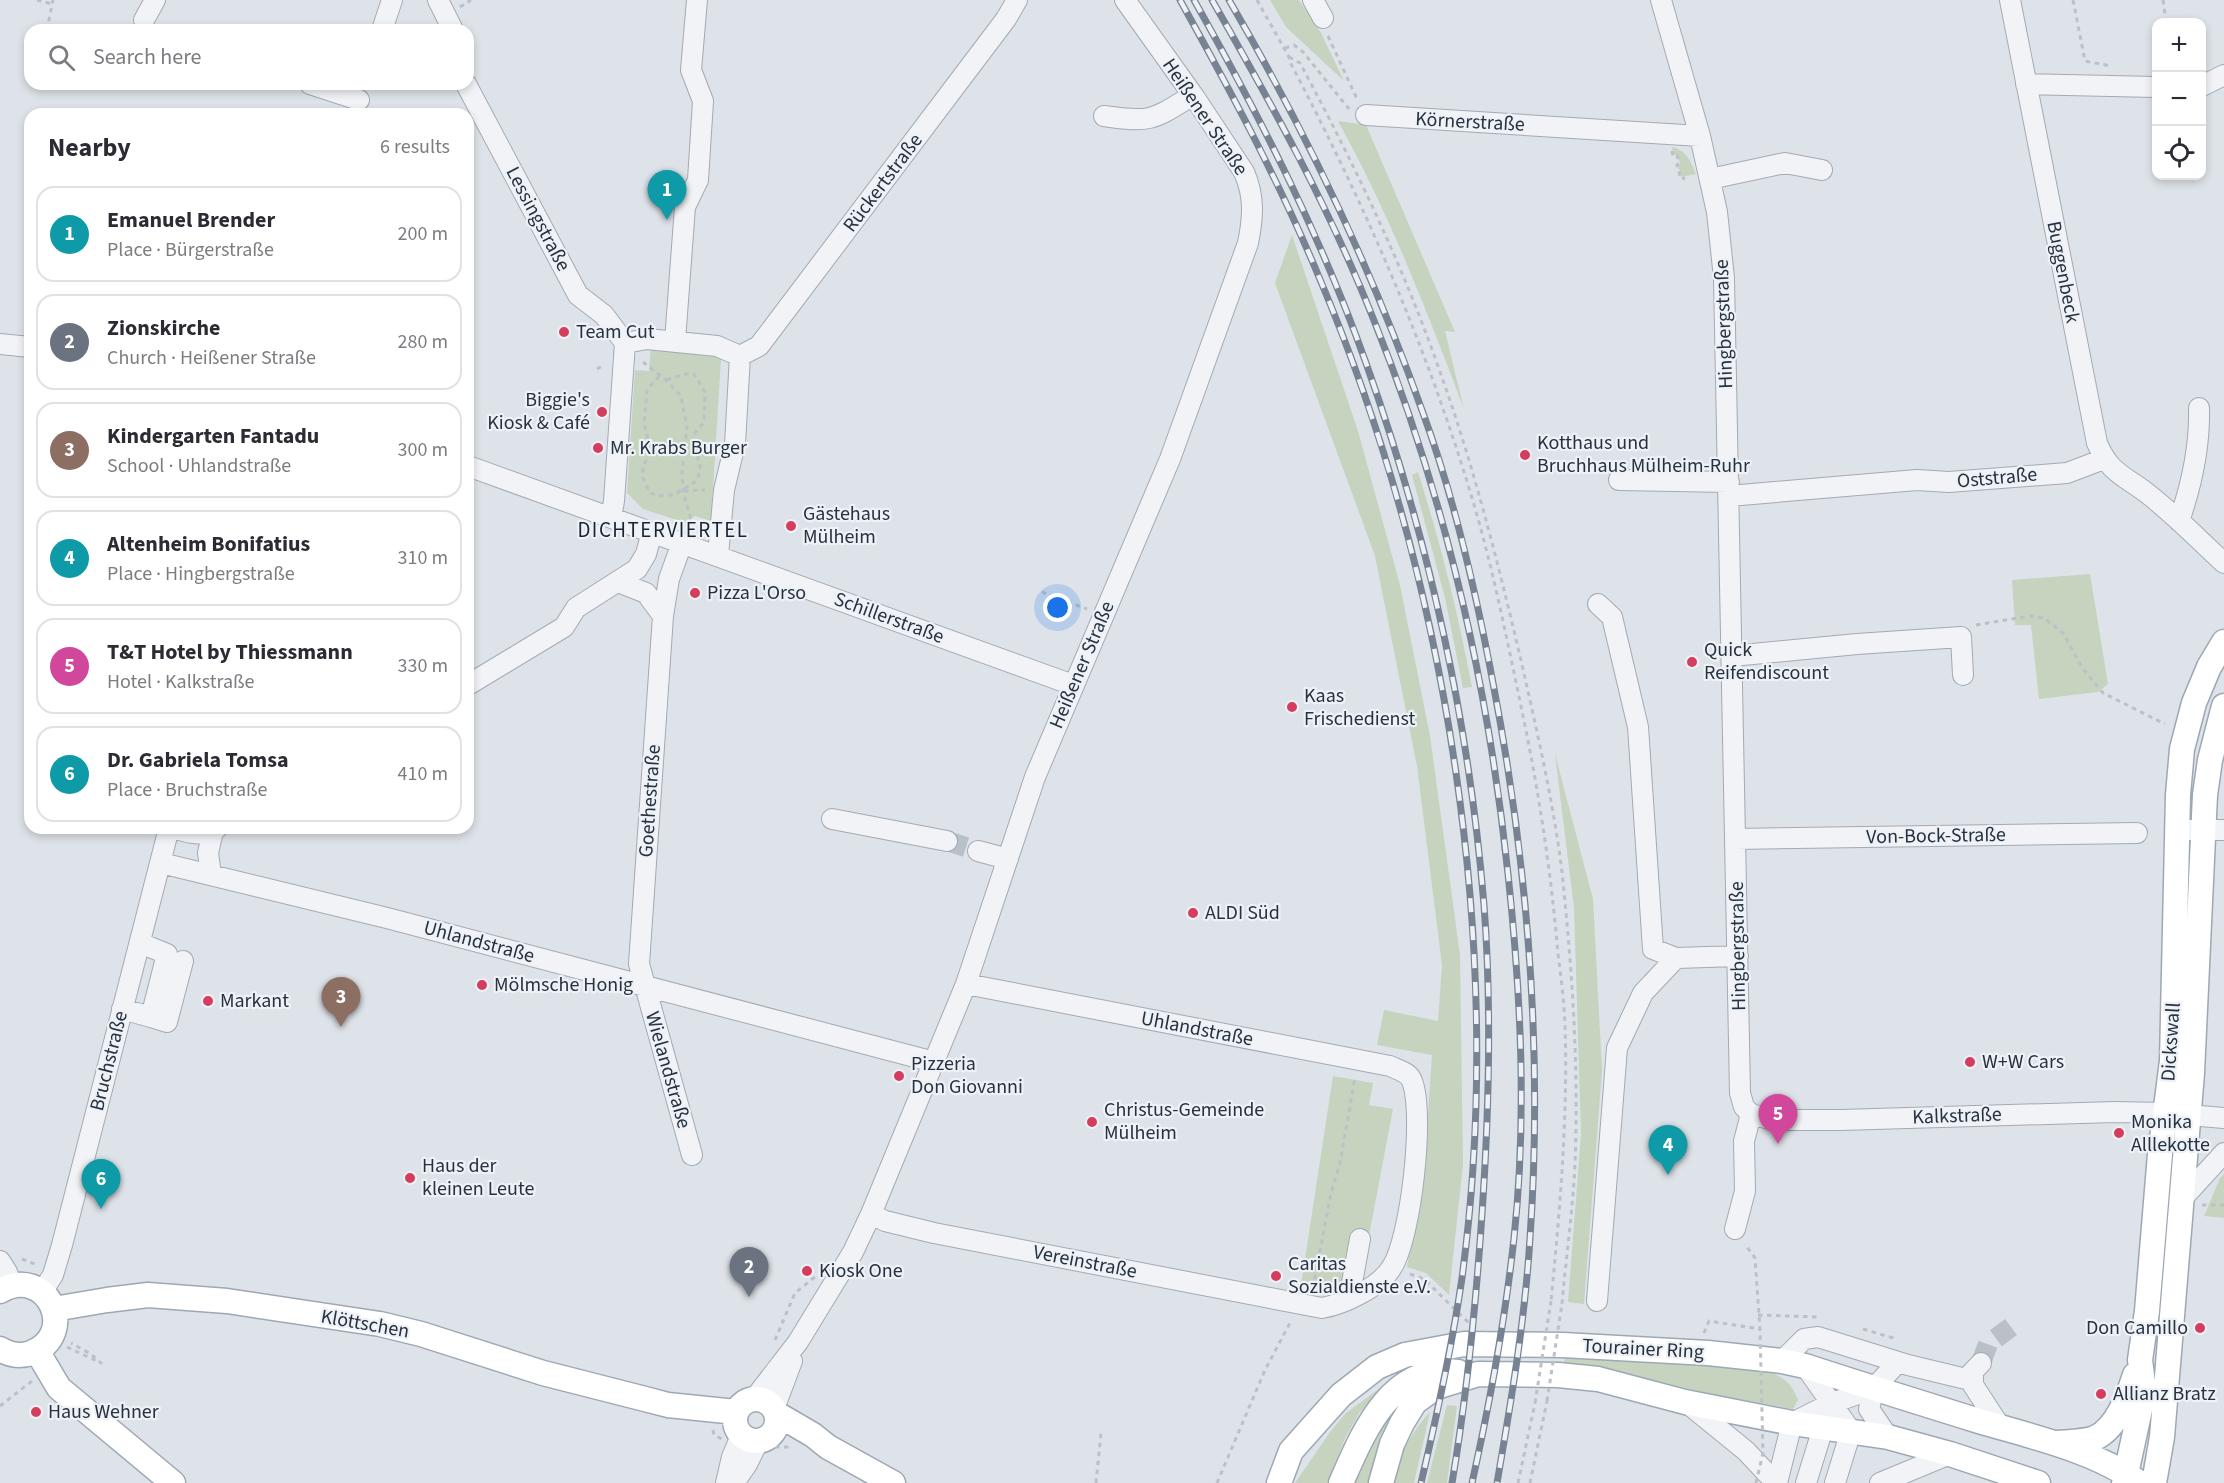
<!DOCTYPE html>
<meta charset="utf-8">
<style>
body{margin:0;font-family:"Source Sans 3",sans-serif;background:#f7f7f7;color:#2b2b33}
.controls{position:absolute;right:18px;top:18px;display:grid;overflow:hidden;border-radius:12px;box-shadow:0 3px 9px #0003}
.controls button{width:54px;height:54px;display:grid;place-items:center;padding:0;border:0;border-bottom:2px solid #e1e1e2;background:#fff;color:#2b2b33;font:30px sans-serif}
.you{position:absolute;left:1058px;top:608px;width:21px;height:21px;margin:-15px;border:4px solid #fff;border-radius:50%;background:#1a73e8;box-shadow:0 0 0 9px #1a73e833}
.badge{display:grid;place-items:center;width:39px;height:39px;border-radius:50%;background:#0f766e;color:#fff;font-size:20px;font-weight:700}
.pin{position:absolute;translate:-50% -50px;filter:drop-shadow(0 2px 3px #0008)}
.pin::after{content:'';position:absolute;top:32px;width:21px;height:18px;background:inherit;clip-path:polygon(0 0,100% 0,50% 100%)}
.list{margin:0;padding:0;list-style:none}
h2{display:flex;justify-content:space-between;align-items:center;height:78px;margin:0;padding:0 24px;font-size:26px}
h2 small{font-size:20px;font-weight:400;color:#7c7c81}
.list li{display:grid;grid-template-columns:39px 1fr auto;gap:18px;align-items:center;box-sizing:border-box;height:96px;margin:0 12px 12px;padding:0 12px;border:2px solid #e1e1e2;border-radius:18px}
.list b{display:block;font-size:22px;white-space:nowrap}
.list p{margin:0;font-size:20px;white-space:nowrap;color:#7c7c81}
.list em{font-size:20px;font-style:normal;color:#7c7c81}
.icon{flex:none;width:33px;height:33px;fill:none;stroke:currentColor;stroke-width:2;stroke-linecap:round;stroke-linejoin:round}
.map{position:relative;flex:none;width:2224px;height:1483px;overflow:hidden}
.search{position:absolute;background:#fff;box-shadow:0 3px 9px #0003;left:24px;top:24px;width:450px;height:66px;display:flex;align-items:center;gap:15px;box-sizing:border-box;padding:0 21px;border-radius:18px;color:#7c7c81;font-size:22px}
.panel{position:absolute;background:#fff;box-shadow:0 3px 9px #0003;left:24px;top:108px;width:450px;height:726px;border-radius:18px}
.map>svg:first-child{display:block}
</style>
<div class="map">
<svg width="2224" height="1483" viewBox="0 0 2224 1483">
<rect width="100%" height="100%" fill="#dee3e9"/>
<path fill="#c5d3bf" d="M 1270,0 L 1299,0 L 1321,33 L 1344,81 L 1286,27 Z
M 1338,121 L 1366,125 L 1455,332 L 1445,331 L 1464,409 C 1427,311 1389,213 1338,121 Z
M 1672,147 C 1687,151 1690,160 1696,174 L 1682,177 L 1678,166 L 1680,164 L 1678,154 L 1674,155 Z
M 1292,235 L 1358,431 L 1400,585 L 1430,736 L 1460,955 L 1463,1164 L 1449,1295 L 1426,1273 L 1407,1267 L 1424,1173 L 1432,1055 L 1377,1045 L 1384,1010 L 1438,1021 L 1442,965 L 1417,766 L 1375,556 L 1275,283 Z
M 651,345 L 713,351 L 721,359 L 711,521 L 695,516 L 686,523 L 643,509 L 627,493 L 635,370 L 649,371 Z
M 1418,472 C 1441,545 1458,613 1472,687 L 1463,688 L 1445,598 L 1412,475 Z
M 2090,574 L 2108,684 L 2098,692 L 2039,699 L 2031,625 L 2015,625 L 2012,580 Z
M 1555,754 L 1593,899 L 1602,1070 L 1584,1304 L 1568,1302 L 1581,1134 L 1574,908 Z
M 1333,1076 L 1373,1083 L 1369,1105 L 1393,1109 L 1361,1278 L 1336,1292 L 1301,1285 Z
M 2224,1174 L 2224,1218 L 2204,1216 L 2220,1178 Z
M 1566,1353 L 1750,1367 C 1773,1371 1790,1377 1798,1400 L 1793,1409 L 1714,1395 L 1617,1371 L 1564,1362 Z
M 1387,1383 L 1360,1412 L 1346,1436 L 1327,1483 L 1295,1483 L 1330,1432 L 1346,1413 Z
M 1447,1405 L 1457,1406 L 1447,1483 L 1427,1483 Z
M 1386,1411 L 1392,1415 L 1384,1432 L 1369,1483 L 1351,1483 Z
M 1430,1412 L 1414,1483 L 1391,1483 C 1401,1454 1409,1435 1430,1412 Z"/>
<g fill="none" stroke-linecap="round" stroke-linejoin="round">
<path stroke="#b9c0c7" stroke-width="20" stroke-dasharray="20 10" stroke-linecap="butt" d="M 947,841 L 978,851
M 1981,1363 L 1988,1344 L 2011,1327"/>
<defs>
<path id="minor" d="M 438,0 L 453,30
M 1313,0 L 1323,18
M 1661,0 L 1700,136 L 1717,212 L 1724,278 L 1740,1093 L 1744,1107 L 1751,1114 L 1773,1120 L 1841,1120 L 2115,1112 L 2165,1113 L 2224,1118
M 2010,0 L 2097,443 C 2110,474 2124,475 2148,494 C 2175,515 2199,540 2224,563
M 144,20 L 155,0
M 382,30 L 392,0
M 310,84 L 359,100
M 466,84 L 578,295 L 604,315 L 625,343
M 2026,84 L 2156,87
M 2202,86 L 2224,75
M 1366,115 L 1700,136
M 1104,116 C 1151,123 1153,120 1193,95
M 1710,179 L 1785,163 L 1822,170
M 675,341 L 685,207 L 698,180 L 703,101 L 691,70 L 697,0
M 625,343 L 647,339 L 717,346 L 740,356 L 735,444 L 724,490 L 718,555
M 0,344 L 30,347
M 740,356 L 759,346 L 1006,19 L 1017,0
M 468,466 L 1073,685
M 1619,480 L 1729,482
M 1729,496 L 1917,480 L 1949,482 L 2067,473 L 2104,459
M 611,517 L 614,501 L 625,343
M 2179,521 C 2192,484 2200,448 2199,408
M 682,543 L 669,579 L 663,616 L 639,964 L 692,1155
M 618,582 L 646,593 L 663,616
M 1598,604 L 1612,617 L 1638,727 L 1653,949 L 1676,958
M 1732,656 L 1857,644 L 1961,637 L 1963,675
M 468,685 L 564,627 L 576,608 L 637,569 L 646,554 L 652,532
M 832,819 L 947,841
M 172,828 C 187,832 203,838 217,828
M 2178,830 L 2224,830
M 1736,839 L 2137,833
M 978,851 L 1008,859
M 161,863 L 387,918 L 934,1062
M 211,874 L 208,853 L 213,831
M 122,1009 L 151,1017 L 167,954 L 140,943
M 151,1017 L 167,1022 L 183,961
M 2181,1200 L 2224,1153
M 871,1214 L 885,1221 L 934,1233 L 1322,1308 C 1344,1304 1380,1287 1392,1267 C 1411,1237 1425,1114 1412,1081 C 1409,1072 1398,1070 1390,1066 L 966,984
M 1735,1229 L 1745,1191 L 1744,1141 L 1751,1114
M 0,1261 L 7,1272 L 12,1286
M 42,1292 L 53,1275 L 62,1245 L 169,828
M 1349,1299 L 1360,1239
M 1597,1301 L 1617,1048 L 1643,993 L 1676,958 L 1738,956
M 1782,1361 L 1804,1339 L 1818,1337 L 1908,1365 L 1966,1379 L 1981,1363
M 1805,1366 L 1851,1431 L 1835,1483
M 1973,1372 L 1973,1385 L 2001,1428
M 754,1399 L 798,1342 L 853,1252 L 871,1214 L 966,984 L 1035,777 L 1170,459 L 1248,243 C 1253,218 1255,197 1244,172 L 1195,98 L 1125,0
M 1687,1403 L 1746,1451 L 1776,1483
M 774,1409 L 792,1361
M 1888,1437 L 1869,1409 L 1874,1388 L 1898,1362
M 726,1483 L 732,1457 L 741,1436
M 734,1483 L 747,1464 L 758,1442
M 1777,1483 L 1792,1423 L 1830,1404 L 1874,1388
M 1806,1483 L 1827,1415
M 1880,1483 L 1950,1454"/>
<path id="major" d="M 0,1291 C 47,1264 80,1334 31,1353 C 20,1357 10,1355 0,1349
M 54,1309 L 107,1300 L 148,1295 L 227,1301 L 380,1324 L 421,1334 L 543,1373 L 645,1399 L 668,1405 L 736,1412
M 37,1351 L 59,1388 L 173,1483
M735 1420a21 21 0 1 1 42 0a21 21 0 1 1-42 0Z
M 777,1414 L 813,1435 L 828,1447 L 893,1483
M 2057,1443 C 2068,1442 2084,1442 2095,1438 C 2117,1428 2128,1396 2135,1375
M 1279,1483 L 1291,1451 L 1341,1395 L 1377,1367 L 1405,1355 L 1464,1344 L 1563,1345 L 1708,1353 L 1782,1361 L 1805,1366 C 1863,1385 1921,1403 1979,1421 C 2033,1437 2093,1450 2140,1483
M 1341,1483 C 1363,1433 1390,1364 1458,1372
M 1381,1483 L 1392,1444 L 1402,1423 L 1415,1402 L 1436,1387 L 1478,1374 L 1558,1375 L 1598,1379 L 1685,1402 L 1792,1423 L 1888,1437 L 1950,1454 L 2038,1483
M 2124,1483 L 2144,1391 L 2140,1360 L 2147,1311 L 2160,1154 L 2172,1061 L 2178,795 L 2182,749 L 2194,703 L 2209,667 L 2224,642
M 2154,1483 L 2162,1437 L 2192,1073 L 2205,795 L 2210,760 L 2224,706"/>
</defs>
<use href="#minor" stroke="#a3aab3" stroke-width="22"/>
<use href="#major" stroke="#9da8b5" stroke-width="27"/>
<path stroke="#bcc1c7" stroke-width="3" stroke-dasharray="4.5 4.5" stroke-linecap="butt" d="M 37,0 L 52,4
M 1257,0 L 1289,57 L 1291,64 C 1364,203 1427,347 1472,498 C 1493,568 1507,640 1522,711 C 1539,792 1551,872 1558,954 C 1561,977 1564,1001 1565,1025 C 1568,1117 1560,1209 1551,1301
M 2073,0 L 2085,61 L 2111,66
M 2163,0 L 2166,22
M 460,7 L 471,0
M 47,30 L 53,0
M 1328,36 L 1358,101
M 1285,48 L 1294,45 L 1303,52 L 1349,109
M 1289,57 L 1300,63 C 1353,162 1402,263 1439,369 C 1473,463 1497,559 1520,656 C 1536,727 1553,799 1562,872 C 1572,968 1579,1066 1575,1163 C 1573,1210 1566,1257 1562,1304
M 1672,151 L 1673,156 L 1677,155 L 1679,163 L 1677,165 L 1681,179 L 1685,178
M 643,362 L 666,380 L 681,396 L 687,427 L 682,472 L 683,491 L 691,520 L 688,527
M 597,369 L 604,365
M 659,376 L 647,390 L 644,424 L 650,445 L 649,455 L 643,466 L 643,478 L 650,493 C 669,501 683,491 698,479 L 700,466 L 693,442 L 694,434 L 704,422 L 705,392 L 694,374 L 684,374 L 666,380
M 684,491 L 705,490
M 1042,592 L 1087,609
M 1976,625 L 2030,616 L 2044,618 L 2063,633 L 2083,669 L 2103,693 L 2165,724
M 2202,1205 L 2224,1205
M 22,1259 L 35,1264
M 1410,1274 L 1424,1279 L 1469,1323
M 1313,1288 L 1331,1193 L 1340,1163 L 1355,1077
M 1758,1315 L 1819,1317
M 1863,1329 L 1893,1338 L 1894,1342
M 1704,1333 L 1709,1321 L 1760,1329 L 1755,1258 L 1745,1244
M 775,1340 L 795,1293 L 816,1276
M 67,1347 L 101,1363 L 91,1354 L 71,1343
M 0,1406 L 32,1381
M 713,1430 L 714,1435 L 722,1439
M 775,1447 L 792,1447
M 1096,1483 L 1101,1433
M 1217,1483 L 1265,1370 L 1291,1321
M 1518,1483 L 1535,1403
M 1530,1483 L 1547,1401"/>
<use href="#minor" stroke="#f1f3f7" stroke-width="20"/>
<use href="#major" stroke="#fff" stroke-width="24"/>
<defs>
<path id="rail" d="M 1180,0 C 1230,90 1279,181 1319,277 C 1448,581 1506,950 1462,1278 C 1452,1347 1437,1415 1421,1483
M 1194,0 C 1260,117 1321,236 1366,363 C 1428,537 1469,721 1484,905 C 1492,1008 1489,1112 1482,1214 C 1476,1304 1467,1394 1452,1483
M 1212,0 C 1271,103 1329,207 1373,318 C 1445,496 1488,683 1508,874 C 1521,995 1527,1117 1514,1238 C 1505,1321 1490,1402 1472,1483
M 1229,0 C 1306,132 1372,269 1423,413 C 1455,500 1476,592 1493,683 C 1528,865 1543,1052 1530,1238 C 1525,1320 1511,1402 1497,1483"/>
</defs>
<use href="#rail" stroke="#778393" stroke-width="7"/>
<use href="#rail" stroke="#eef2f6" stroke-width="4.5" stroke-dasharray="14" stroke-linecap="butt"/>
<path stroke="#bcc1c7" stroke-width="3" stroke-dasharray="4.5 4.5" stroke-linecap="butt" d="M 1547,1401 L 1562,1304
M 1535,1403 L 1551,1301
M 1756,1483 L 1763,1453 L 1760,1329"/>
</g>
<g fill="#d43d5e" stroke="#eef2f6" stroke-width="2">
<circle cx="564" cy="332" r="6"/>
<circle cx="602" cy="412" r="6"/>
<circle cx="598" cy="448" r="6"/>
<circle cx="1525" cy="455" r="6"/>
<circle cx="791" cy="526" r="6"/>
<circle cx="695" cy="593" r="6"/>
<circle cx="1692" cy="662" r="6"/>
<circle cx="1292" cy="707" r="6"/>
<circle cx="1193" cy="913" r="6"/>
<circle cx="482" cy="985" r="6"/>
<circle cx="208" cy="1001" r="6"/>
<circle cx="1970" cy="1062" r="6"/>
<circle cx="899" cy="1076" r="6"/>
<circle cx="1092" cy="1122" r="6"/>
<circle cx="2119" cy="1133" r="6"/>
<circle cx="410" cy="1178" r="6"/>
<circle cx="807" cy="1271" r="6"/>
<circle cx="1276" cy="1276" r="6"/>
<circle cx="2200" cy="1328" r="6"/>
<circle cx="2101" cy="1394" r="6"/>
<circle cx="36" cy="1412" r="6"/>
</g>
<g text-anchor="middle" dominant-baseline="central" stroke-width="4.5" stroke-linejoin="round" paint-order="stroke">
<g font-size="20" fill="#273240" stroke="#eef2f6">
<text transform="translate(1205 117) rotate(56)">Heißener Straße</text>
<text transform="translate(1470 122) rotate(3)">Körnerstraße</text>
<text transform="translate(883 183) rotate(-53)">Rückertstraße</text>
<text transform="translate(538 219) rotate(62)">Lessingstraße</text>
<text transform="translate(2063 272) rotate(79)">Buggenbeck</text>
<text transform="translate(1724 324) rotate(-92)">Hingbergstraße</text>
<text transform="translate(1997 478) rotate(-5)">Oststraße</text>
<text transform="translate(889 618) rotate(20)">Schillerstraße</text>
<text transform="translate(1082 665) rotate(-67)">Heißener Straße</text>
<text transform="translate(650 801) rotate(-86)">Goethestraße</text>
<text transform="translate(1936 836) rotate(-1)">Von-Bock-Straße</text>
<text transform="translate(479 942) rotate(15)">Uhlandstraße</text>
<text transform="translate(1738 946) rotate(-91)">Hingbergstraße</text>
<text transform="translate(1197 1029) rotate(11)">Uhlandstraße</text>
<text transform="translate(2171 1042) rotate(-86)">Dickswall</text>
<text transform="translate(109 1061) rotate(-76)">Bruchstraße</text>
<text transform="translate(668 1070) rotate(74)">Wielandstraße</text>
<text transform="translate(1957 1116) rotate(-2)">Kalkstraße</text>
<text transform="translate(1085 1262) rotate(11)">Vereinstraße</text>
<text transform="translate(365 1324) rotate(10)">Klöttschen</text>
<text transform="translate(1643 1349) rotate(3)">Tourainer Ring</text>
</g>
<g font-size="20" fill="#273240" stroke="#eef2f6" text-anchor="start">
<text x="576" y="332">Team Cut</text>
<text x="590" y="400" text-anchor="end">Biggie's<tspan x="590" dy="23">Kiosk &amp; Café</tspan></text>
<text x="1537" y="443">Kotthaus und<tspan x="1537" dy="23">Bruchhaus Mülheim-Ruhr</tspan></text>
<text x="610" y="448">Mr. Krabs Burger</text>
<text x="803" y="514">Gästehaus<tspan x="803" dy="23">Mülheim</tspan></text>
<text x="707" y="593">Pizza L'Orso</text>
<text x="1704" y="650">Quick<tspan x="1704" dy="23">Reifendiscount</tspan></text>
<text x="1304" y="696">Kaas<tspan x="1304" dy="23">Frischedienst</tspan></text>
<text x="1205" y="913">ALDI Süd</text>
<text x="494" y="985">Mölmsche Honig</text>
<text x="220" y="1001">Markant</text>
<text x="1982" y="1062">W+W Cars</text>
<text x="911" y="1064">Pizzeria<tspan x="911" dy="23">Don Giovanni</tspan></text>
<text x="1104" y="1110">Christus-Gemeinde<tspan x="1104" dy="23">Mülheim</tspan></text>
<text x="2131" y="1122">Monika<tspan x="2131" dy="23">Alllekotte</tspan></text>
<text x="422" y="1166">Haus der<tspan x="422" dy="23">kleinen Leute</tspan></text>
<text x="1288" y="1264">Caritas<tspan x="1288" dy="23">Sozialdienste e.V.</tspan></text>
<text x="819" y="1271">Kiosk One</text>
<text x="2188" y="1328" text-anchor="end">Don Camillo</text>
<text x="2113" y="1394">Allianz Bratz</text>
<text x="48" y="1412">Haus Wehner</text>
</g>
<g font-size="21" letter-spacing="1.5" fill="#192331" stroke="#eef2f6">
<text x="663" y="530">DICHTERVIERTEL</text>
</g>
</g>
</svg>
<div class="controls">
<button>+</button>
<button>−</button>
<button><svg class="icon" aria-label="locate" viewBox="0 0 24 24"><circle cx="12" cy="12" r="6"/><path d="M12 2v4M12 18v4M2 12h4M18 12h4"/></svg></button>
</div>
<div class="you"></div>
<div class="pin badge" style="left:667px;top:220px;background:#0f9aa8">1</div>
<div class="pin badge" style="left:749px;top:1297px;background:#6b7280">2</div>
<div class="pin badge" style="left:341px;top:1027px;background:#8d6e63">3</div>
<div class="pin badge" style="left:1668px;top:1175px;background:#0f9aa8">4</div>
<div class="pin badge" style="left:1778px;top:1144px;background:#d1479c">5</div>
<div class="pin badge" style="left:101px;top:1209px;background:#0f9aa8">6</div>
<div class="search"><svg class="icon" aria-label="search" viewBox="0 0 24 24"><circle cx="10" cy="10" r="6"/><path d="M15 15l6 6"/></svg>Search here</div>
<section class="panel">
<h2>Nearby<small>6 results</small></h2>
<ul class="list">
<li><span class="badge" style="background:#0f9aa8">1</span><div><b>Emanuel Brender</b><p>Place · Bürgerstraße</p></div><em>200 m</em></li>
<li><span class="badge" style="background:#6b7280">2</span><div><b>Zionskirche</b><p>Church · Heißener Straße</p></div><em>280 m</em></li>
<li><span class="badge" style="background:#8d6e63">3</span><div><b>Kindergarten Fantadu</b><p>School · Uhlandstraße</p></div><em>300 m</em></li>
<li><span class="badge" style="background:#0f9aa8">4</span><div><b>Altenheim Bonifatius</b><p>Place · Hingbergstraße</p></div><em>310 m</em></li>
<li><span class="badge" style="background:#d1479c">5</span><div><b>T&amp;T Hotel by Thiessmann</b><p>Hotel · Kalkstraße</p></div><em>330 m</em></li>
<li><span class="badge" style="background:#0f9aa8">6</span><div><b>Dr. Gabriela Tomsa</b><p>Place · Bruchstraße</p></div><em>410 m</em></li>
</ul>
</section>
</div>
